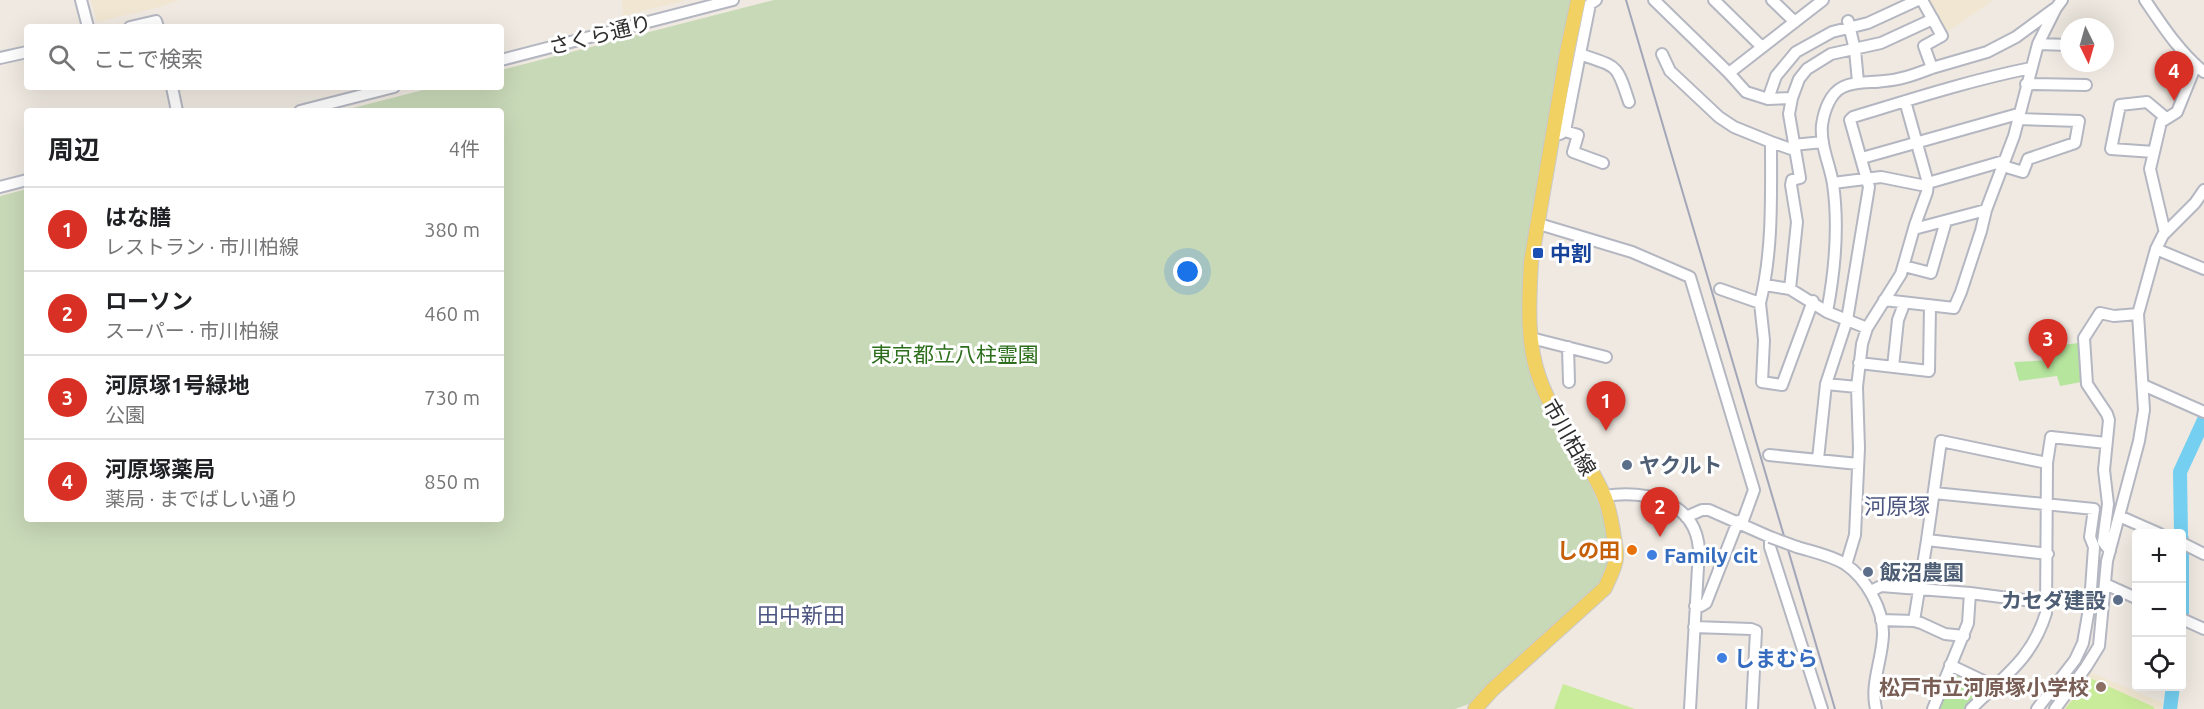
<!DOCTYPE html>
<html lang="ja">
<meta charset="utf-8">
<style>
body{margin:0;font-family:Ubuntu,"Noto Sans JP",sans-serif;background:#f6f6f6;color:#202124}
.controls{position:absolute;right:18px;bottom:18px;display:grid;overflow:hidden;border-radius:6px;box-shadow:0 6px 24px #0002}
.controls button{width:54px;height:54px;display:grid;place-items:center;padding:0;border:0;border-bottom:2px solid #e0e0e0;background:#fff;color:#202124;font:30px sans-serif}
.compass{position:absolute;left:2060px;top:18px;width:54px;height:54px;border-radius:50%;background:#fff;box-shadow:0 6px 24px #0002;rotate:175deg}
.you{position:absolute;left:1188px;top:272px;width:21px;height:21px;margin:-15px;border:4px solid #fff;border-radius:50%;background:#1a73e8;box-shadow:0 0 0 9px #1a73e833}
.badge{display:grid;place-items:center;width:39px;height:39px;border-radius:50%;background:#d93025;color:#fff;font-size:20px;font-weight:700}
.pin{position:absolute;translate:-50% -50px;filter:drop-shadow(0 2px 3px #0008)}
.pin::after{content:'';position:absolute;top:32px;width:21px;height:18px;background:inherit;clip-path:polygon(0 0,100% 0,50% 100%)}
.list{margin:0;padding:0;list-style:none}
h2{display:flex;justify-content:space-between;align-items:center;height:78px;margin:0;padding:0 24px;font-size:26px}
h2 small{font-size:20px;font-weight:400;color:#757577}
.list li{display:grid;grid-template-columns:39px 1fr auto;gap:18px;align-items:center;box-sizing:border-box;height:84px;padding:0 24px;border-top:2px solid #e0e0e0}
.list b{display:block;font-size:22px;white-space:nowrap}
.list p{margin:0;font-size:20px;white-space:nowrap;color:#757577}
.list em{font-size:20px;font-style:normal;color:#757577}
.icon{flex:none;width:33px;height:33px;fill:none;stroke:currentColor;stroke-width:2;stroke-linecap:round;stroke-linejoin:round}
.map{position:relative;flex:none;width:2204px;height:709px;overflow:hidden}
.search{position:absolute;background:#fff;box-shadow:0 6px 24px #0002;left:24px;top:24px;width:480px;height:66px;display:flex;align-items:center;gap:15px;box-sizing:border-box;padding:0 21px;border-radius:6px;color:#757577;font-size:22px}
.panel{position:absolute;background:#fff;box-shadow:0 6px 24px #0002;left:24px;top:108px;width:480px;height:414px;border-radius:6px}
.map>svg:first-child{display:block}
</style>
<div class="map">
<svg width="2204" height="709" viewBox="0 0 2204 709">
<rect width="100%" height="100%" fill="#efe9e1"/>
<path fill="#f0e6d1" d="M 91,0 L 180,0 L 156,8 L 97,22 Z
M 622,0 L 686,0 L 623,16 Z
M 1930,0 L 1994,0 L 1947,32 Z
M 2087,671 L 2163,703 L 2161,709 L 2062,709 Z"/>
<path fill="#b6e59e" d="M 2079,343 L 2081,382 L 2060,386 L 2057,376 L 2019,381 L 2014,362 L 2052,360 L 2062,345 Z
M 1949,672 L 1986,689 L 1965,709 L 1937,709 Z"/>
<path fill="#c8d9b8" d="M 774,0 L 1573,0 L 1526,263 C 1522,299 1518,336 1530,372 C 1550,435 1635,516 1600,584 L 1472,703 L 1455,709 L 0,709 L 0,196 L 27,189 L 27,519 L 501,519 L 501,111 L 341,111 L 435,87 L 501,87 L 501,70 Z"/>
<path fill="#c9ec9a" d="M 2090,678 L 2154,707 L 2154,709 L 2065,709 Z
M 1563,684 L 1635,709 L 1554,709 Z"/>
<g fill="none" stroke-linecap="round" stroke-linejoin="round">
<path stroke="#75cff0" stroke-width="14" d="M 2181,534 L 2180,472 L 2204,420
M 2182,539 L 2182,617
M 2170,709 L 2173,686"/>
<defs>
<path id="minor" d="M 81,0 L 88,27
M 1596,0 L 1590,4 L 1580,54 C 1618,68 1616,62 1629,102
M 1654,0 L 1729,73 L 1746,92 L 1768,99 L 1792,98
M 1714,0 L 1762,47
M 1772,0 L 1795,22
M 1922,0 L 1942,36 L 1924,46 L 1932,68 L 1987,52 L 2016,37 L 2054,9
M 2145,0 C 2162,25 2180,53 2204,72
M 1848,21 L 1855,50 L 1858,82
M 130,27 L 156,21 L 158,27
M 2038,44 L 2069,45
M 1662,54 L 1670,71 L 1719,117 L 1734,127 L 1771,142
M 0,58 L 27,52
M 501,60 L 733,0
M 1729,73 L 1823,0
M 2026,84 L 2086,85
M 172,87 L 177,111
M 1768,99 L 1776,76 L 1796,52 L 1832,32 L 1868,23 L 1918,0
M 300,111 L 394,87
M 1565,131 L 1580,54
M 1560,134 L 1565,131 L 1578,135 L 1573,152 L 1603,163
M 1793,145 L 1823,142
M 2154,152 L 2111,149 L 2120,105 L 2147,102 L 2166,118
M 1862,158 L 2018,114
M 2003,166 L 2023,172 L 2028,159 L 2075,143 L 2079,121 L 2018,119
M 1833,183 L 1881,177 L 1921,185 L 2004,161
M 0,187 L 27,180
M 1539,224 L 1632,252 L 1690,277 L 1754,490 L 1742,523
M 1914,229 L 1986,210
M 2165,233 L 2150,169 L 2161,122 L 2177,112 L 2196,65
M 2156,249 L 2204,269
M 1904,266 L 1931,273 L 1946,221
M 1765,285 L 1790,289
M 1720,289 L 1760,303 C 1773,251 1771,196 1771,142 L 1794,150
M 1884,300 L 1954,308 L 1961,292 L 1981,231 L 1986,210 L 2014,136 L 2038,44 L 2056,8 L 2062,0
M 1760,303 L 1764,340 L 1762,382 L 1782,385 L 1813,301
M 1827,312 L 1790,289 L 1797,222 L 1791,185 L 1792,180 L 1800,178 L 1789,114 L 1792,98 L 1799,79 L 1807,69 L 1831,54 L 1881,43 L 1933,19
M 1867,328 L 1827,312 C 1835,270 1839,226 1833,184 C 1830,165 1820,145 1822,125 C 1824,111 1830,93 1843,87 C 1856,81 1871,83 1884,81 C 1901,80 1916,74 1932,68
M 1531,338 L 1606,357
M 1568,347 L 1569,382
M 1859,363 L 1929,371 L 1930,306
M 1893,367 L 1898,320 L 1904,304
M 1826,384 L 1857,387
M 2143,385 L 2204,412
M 1769,455 L 1858,464
M 1818,459 L 1826,384 L 1847,320 L 1869,187 L 1850,120 L 1853,117 C 1912,99 1971,80 2031,68
M 1934,493 L 2094,509 L 2090,537 L 2094,547 L 2090,603 L 2083,643 L 2075,660 L 2037,709
M 1604,496 C 1645,490 1695,500 1699,549 L 1690,709
M 2119,516 L 2160,534
M 1686,517 L 1702,510 L 1709,510 L 1770,537 L 1770,547 L 1822,709
M 1927,540 L 2048,554
M 2182,543 L 2204,554
M 1797,547 C 1813,552 1830,555 1845,564 C 1866,578 1884,610 1883,635 C 1882,661 1870,684 1876,709
M 2110,551 L 2103,542 L 2108,504 L 2104,470 L 2109,420 L 2107,414 L 2087,384 L 2084,338 L 2100,313 L 2114,316 L 2138,314
M 1846,565 L 1855,535 L 1859,448 L 1857,387 L 1862,344 L 1867,328 L 1901,274 L 1915,225 L 1927,192 L 1928,183 L 1905,101
M 2105,584 L 2136,598
M 1871,591 L 1881,586 L 1970,593
M 2048,597 L 2090,603
M 1695,606 L 1701,606 L 1706,603 L 1738,521
M 2182,619 L 2204,629
M 1881,620 L 1914,621 L 1921,623 L 1945,634 L 1964,636
M 1914,621 L 1927,540 L 1941,441 L 2047,463
M 1694,627 L 1751,629 L 1756,631 L 1752,709
M 1950,665 L 1994,686
M 1933,709 L 1968,623 L 1970,593 L 2048,603
M 1971,709 C 2004,676 2032,659 2046,613 L 2047,463 L 2051,437 L 2106,443
M 2055,709 L 2086,667 L 2099,646 L 2107,561 L 2139,441 L 2144,410 L 2138,314 L 2156,249 L 2163,235 L 2195,203 L 2204,190"/>
<path id="major" d="M 1475,709 L 1492,690 L 1605,588 C 1609,578 1615,569 1616,558 C 1617,550 1614,540 1613,531 C 1611,520 1609,507 1604,496 C 1587,455 1555,422 1540,380 C 1526,343 1529,301 1531,262 L 1567,52 L 1578,0"/>
</defs>
<use href="#minor" stroke="#b4b7c1" stroke-width="14"/>
<use href="#major" stroke="#c9c9c9" stroke-width="16"/>
<use href="#minor" stroke="#fff" stroke-width="10"/>
<use href="#major" stroke="#f2d163" stroke-width="14"/>
<path stroke="#a3a6b8" stroke-width="2" d="M 1626,0 L 1835,709"/>
<defs>
<path id="minor-bridge" d="M 1770,537 L 1797,547"/>
</defs>
<use href="#minor-bridge" stroke="#b4b7c1" stroke-width="14" stroke-linecap="butt"/>
<use href="#minor-bridge" stroke="#fff" stroke-width="10"/>
</g>
<rect fill="#1a4fb4" stroke="#fff" stroke-width="2" x="1532" y="247" width="12" height="12" rx="3"/>
<g fill="#5c6f8a" stroke="#fff" stroke-width="2">
<circle cx="1627" cy="465" r="6"/>
<circle cx="1868" cy="572" r="6"/>
<circle cx="2118" cy="600" r="6"/>
</g>
<circle fill="#e8710a" stroke="#fff" stroke-width="2" cx="1632" cy="550" r="6"/>
<g fill="#3f7fe0" stroke="#fff" stroke-width="2">
<circle cx="1652" cy="555" r="6"/>
<circle cx="1722" cy="658" r="6"/>
</g>
<circle fill="#8d6e63" stroke="#fff" stroke-width="2" cx="2101" cy="687" r="6"/>
<g text-anchor="middle" dominant-baseline="central" stroke-width="6" stroke-linejoin="round" paint-order="stroke">
<g font-size="21" fill="#2e2e2e" stroke="#fff">
<text transform="translate(600 34) rotate(-14)">さくら通り</text>
<text transform="translate(1570 437) rotate(60)">市川柏線</text>
</g>
<g font-size="21" font-weight="bold" fill="#164399" stroke="#fff" text-anchor="start">
<text x="1550" y="253">中割</text>
</g>
<g font-size="21" fill="#2c6e1b" stroke="#fff">
<text x="955" y="354">東京都立八柱霊園</text>
</g>
<g font-size="21" font-weight="bold" fill="#4e5e75" stroke="#fff" text-anchor="start">
<text x="1639" y="465">ヤクルト</text>
<text x="1880" y="572">飯沼農園</text>
<text x="2106" y="600" text-anchor="end">カセダ建設</text>
</g>
<g font-size="21" font-weight="bold" fill="#c56008" stroke="#fff" text-anchor="end">
<text x="1620" y="550">しの田</text>
</g>
<g font-size="21" font-weight="bold" fill="#366cbe" stroke="#fff" text-anchor="start">
<text x="1664" y="555">Family cit</text>
<text x="1734" y="658">しまむら</text>
</g>
<g font-size="21" font-weight="bold" fill="#785e54" stroke="#fff" text-anchor="end">
<text x="2089" y="687">松戸市立河原塚小学校</text>
</g>
<g font-size="22" fill="#4d5680" stroke="#fff">
<text x="1897" y="505">河原塚</text>
<text x="801" y="614">田中新田</text>
</g>
</g>
</svg>
<div class="controls">
<button>+</button>
<button>−</button>
<button><svg class="icon" aria-label="locate" viewBox="0 0 24 24"><circle cx="12" cy="12" r="6"/><path d="M12 2v4M12 18v4M2 12h4M18 12h4"/></svg></button>
</div>
<svg class="compass" viewBox="-18 -18 36 36"><path d="M0-13l5 13h-10z" fill="#e53935"/><path d="M0 13l5-13h-10z" fill="#757577"/></svg>
<div class="you"></div>
<div class="pin badge" style="left:1606px;top:431px">1</div>
<div class="pin badge" style="left:1660px;top:537px">2</div>
<div class="pin badge" style="left:2048px;top:369px">3</div>
<div class="pin badge" style="left:2174px;top:101px">4</div>
<div class="search"><svg class="icon" aria-label="search" viewBox="0 0 24 24"><circle cx="10" cy="10" r="6"/><path d="M15 15l6 6"/></svg>ここで検索</div>
<section class="panel">
<h2>周辺<small>4件</small></h2>
<ul class="list">
<li><span class="badge">1</span><div><b>はな膳</b><p>レストラン · 市川柏線</p></div><em>380 m</em></li>
<li><span class="badge">2</span><div><b>ローソン</b><p>スーパー · 市川柏線</p></div><em>460 m</em></li>
<li><span class="badge">3</span><div><b>河原塚1号緑地</b><p>公園</p></div><em>730 m</em></li>
<li><span class="badge">4</span><div><b>河原塚薬局</b><p>薬局 · までばしい通り</p></div><em>850 m</em></li>
</ul>
</section>
</div>
